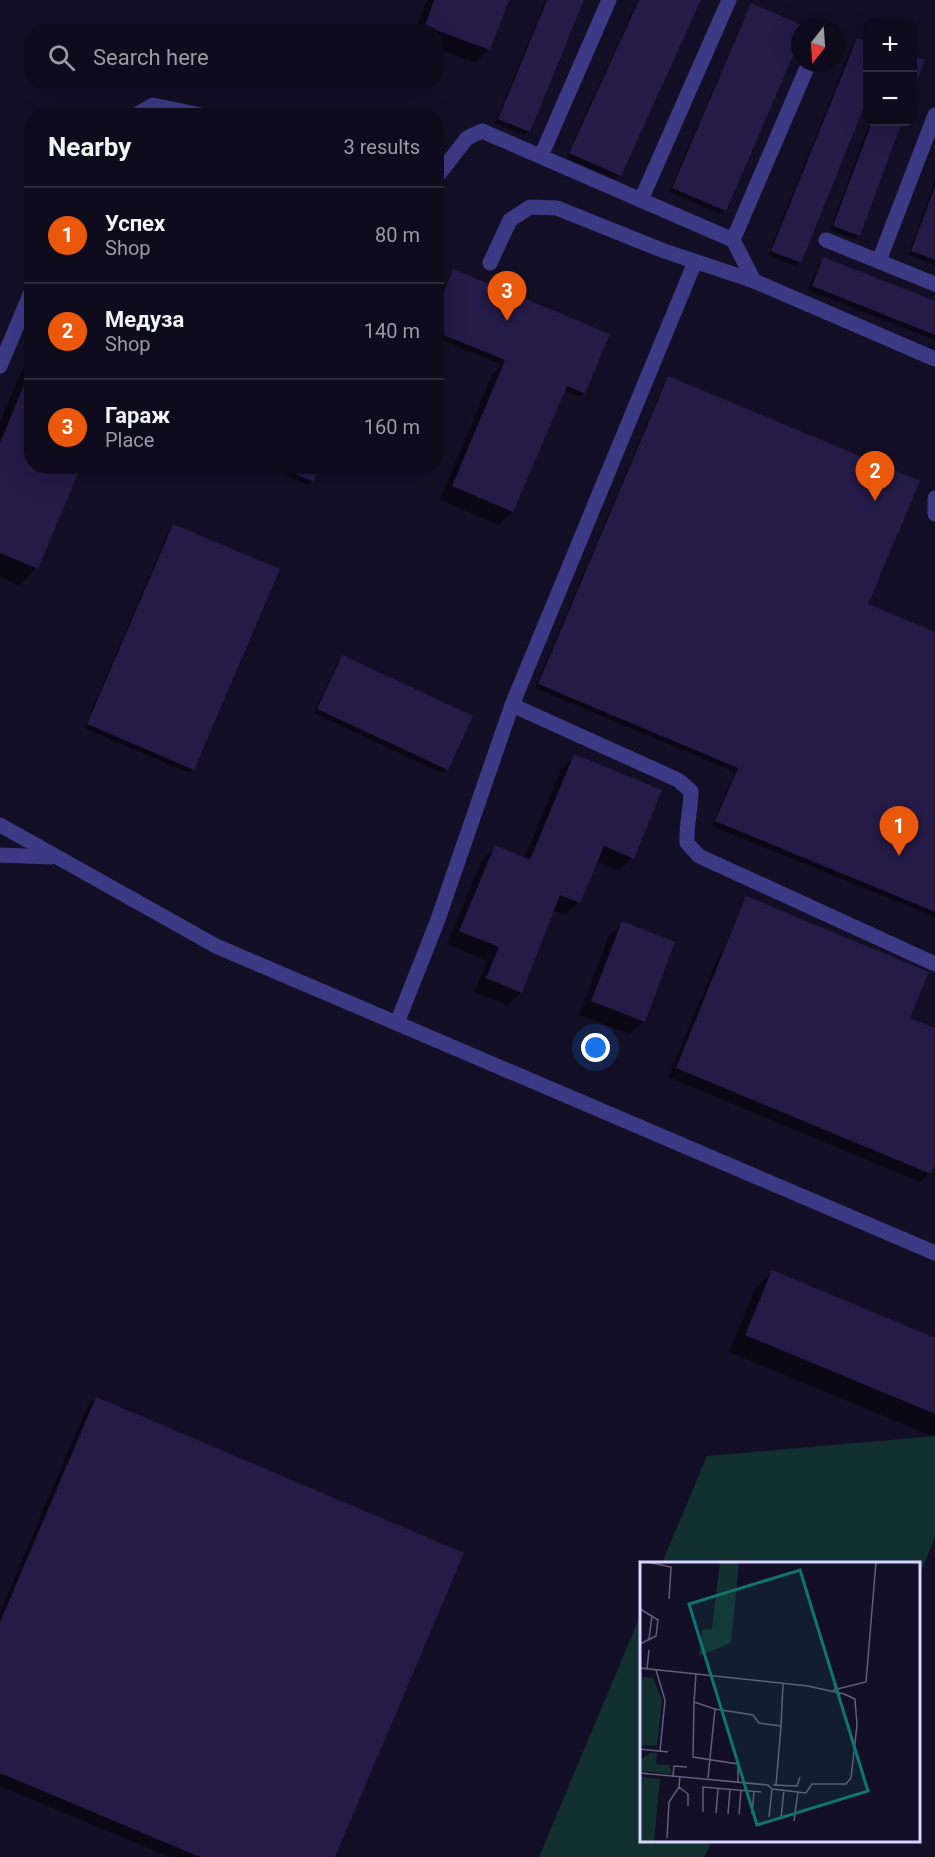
<!DOCTYPE html>
<meta charset="utf-8">
<style>
body{margin:0;font-family:Roboto,sans-serif;background:#171425;color:#f1f3f6}
.controls{position:absolute;right:18px;top:18px;display:grid;overflow:hidden;border-radius:12px;box-shadow:0 6px 24px #0002}
.controls button{width:54px;height:54px;display:grid;place-items:center;padding:0;border:0;border-bottom:2px solid #2e2b3b;background:#0e0b1c;color:#f1f3f6;font:30px sans-serif}
.compass{position:absolute;left:791px;top:18px;width:54px;height:54px;border-radius:50%;background:#0e0b1c;box-shadow:0 6px 24px #0002;rotate:197deg}
.you{position:absolute;left:596px;top:1048px;width:21px;height:21px;margin:-15px;border:4px solid #fff;border-radius:50%;background:#1a73e8;box-shadow:0 0 0 9px #1a73e833}
.badge{display:grid;place-items:center;width:39px;height:39px;border-radius:50%;background:#ea580c;color:#fff;font-size:20px;font-weight:700}
.pin{position:absolute;translate:-50% -50px;filter:drop-shadow(0 2px 3px #0008)}
.pin::after{content:'';position:absolute;top:32px;width:21px;height:18px;background:inherit;clip-path:polygon(0 0,100% 0,50% 100%)}
.list{margin:0;padding:0;list-style:none}
h2{display:flex;justify-content:space-between;align-items:center;height:78px;margin:0;padding:0 24px;font-size:26px}
h2 small{font-size:20px;font-weight:400;color:#9b9ba3}
.list li{display:grid;grid-template-columns:39px 1fr auto;gap:18px;align-items:center;box-sizing:border-box;height:96px;padding:0 24px;border-top:2px solid #2e2b3b}
.list b{display:block;font-size:22px;white-space:nowrap}
.list p{margin:0;font-size:20px;white-space:nowrap;color:#9b9ba3}
.list em{font-size:20px;font-style:normal;color:#9b9ba3}
.icon{flex:none;width:33px;height:33px;fill:none;stroke:currentColor;stroke-width:2;stroke-linecap:round;stroke-linejoin:round}
.map{position:relative;flex:none;width:935px;height:1857px;overflow:hidden}
.search{position:absolute;background:#0e0b1c;box-shadow:0 6px 24px #0002;left:24px;top:24px;width:420px;height:66px;display:flex;align-items:center;gap:15px;box-sizing:border-box;padding:0 21px;border-radius:24px;color:#9b9ba3;font-size:22px}
.panel{position:absolute;background:#0e0b1c;box-shadow:0 6px 24px #0002;left:24px;top:108px;width:420px;height:366px;border-radius:24px}
.map>svg:first-child{display:block}
</style>
<div class="map">
<svg width="935" height="1857" viewBox="0 0 935 1857">
<rect width="100%" height="100%" fill="#130f26"/>
<path fill="#12302f" d="M 935,1436 L 935,1537 L 919,1577 L 918,1563 L 662,1563 L 707,1456 Z
M 641,1614 L 641,1840 L 712,1841 L 704,1857 L 539,1857 Z"/>
<path fill="#0007" d="M 427,0 L 507,0 L 489,49 L 476,63 L 436,48 L 436,32 L 415,32 Z
M 546,0 L 582,0 L 529,131 L 524,135 L 495,123 Z
M 638,0 L 699,0 L 619,175 L 615,179 L 566,157 Z
M 752,5 L 802,27 L 800,27 L 800,36 L 725,210 L 721,214 L 669,192 L 748,9 Z
M 858,40 L 800,262 L 795,266 L 768,255 L 853,44 Z
M 870,122 L 901,122 L 859,235 L 855,239 L 830,230 Z
M 935,180 L 935,265 L 908,255 Z
M 823,259 L 935,303 L 935,340 L 808,290 L 819,263 Z
M 454,271 L 584,393 L 579,397 L 563,390 L 512,512 L 499,525 L 440,500 L 492,375 L 502,365 L 436,337 L 436,307 L 450,275 Z
M 32,348 L 32,466 L 37,568 L 19,586 L 0,577 L 0,422 Z
M 669,377 L 866,605 L 935,634 L 935,917 L 712,826 L 735,772 L 535,688 L 665,381 Z
M 264,466 L 318,466 L 312,481 L 308,485 Z
M 173,526 L 193,769 L 189,773 L 84,728 L 169,530 Z
M 342,657 L 447,769 L 442,773 L 314,713 L 338,661 Z
M 575,756 L 632,858 L 619,871 L 596,861 L 579,902 L 565,915 L 553,910 L 521,992 L 508,1005 L 474,992 L 487,961 L 447,944 L 482,860 L 496,847 L 524,859 L 561,769 Z
M 747,898 L 908,1018 L 935,1029 L 935,1159 L 929,1173 L 920,1182 L 668,1077 L 720,953 L 725,948 L 743,902 Z
M 623,923 L 643,1021 L 630,1034 L 579,1015 L 609,936 Z
M 772,1272 L 935,1340 L 935,1434 L 932,1436 L 729,1352 L 755,1289 Z
M 96,1398 L 333,1857 L 169,1857 L 0,1786 L 0,1612 L 87,1407 Z"/>
<path fill="#241b47" d="M 434,0 L 509,0 L 490,50 L 425,26 Z
M 547,0 L 584,0 L 530,132 L 498,119 Z
M 639,0 L 701,0 L 621,176 L 569,153 Z
M 751,3 L 806,27 L 800,27 L 800,40 L 726,211 L 672,188 Z
M 857,38 L 868,42 L 868,97 L 801,263 L 771,251 Z
M 912,55 L 925,60 L 913,93 L 912,92 Z
M 872,122 L 902,122 L 860,236 L 833,226 Z
M 935,186 L 935,260 L 911,251 Z
M 823,257 L 935,301 L 935,335 L 812,286 Z
M 453,269 L 610,334 L 585,394 L 567,386 L 513,512 L 452,486 L 505,360 L 436,332 L 436,310 Z
M 31,368 L 32,466 L 81,466 L 38,569 L 0,553 L 0,443 Z
M 668,376 L 920,481 L 868,604 L 935,632 L 935,912 L 715,821 L 738,768 L 538,684 Z
M 277,466 L 320,466 L 314,482 Z
M 173,524 L 280,569 L 194,770 L 87,724 Z
M 342,655 L 473,716 L 448,770 L 317,709 Z
M 574,754 L 662,790 L 634,859 L 604,846 L 580,903 L 560,895 L 522,993 L 486,978 L 499,947 L 459,931 L 495,845 L 530,860 Z
M 746,896 L 929,972 L 910,1018 L 935,1028 L 935,1163 L 931,1174 L 676,1068 Z
M 622,921 L 675,942 L 645,1022 L 591,1001 Z
M 772,1270 L 935,1338 L 935,1414 L 745,1335 Z
M 96,1397 L 464,1553 L 335,1857 L 200,1857 L 0,1773 L 0,1622 Z"/>
<g fill="none" stroke-linecap="round" stroke-linejoin="round">
<path stroke="#3d3a85" stroke-width="15" d="M 134,116 L 153,105 L 206,116
M 541,156 L 609,0
M 436,178 L 467,138 L 482,131 L 733,240 L 754,281 L 935,359
M 641,200 L 729,0
M 733,240 L 809,63
M 826,240 L 935,284
M 879,261 L 935,115
M 695,262 L 512,705 L 678,780 L 691,791 C 691,809 686,825 687,843 L 699,856 L 935,964
M 490,263 L 510,220 L 530,207 L 557,208 L 664,251 L 754,281
M 0,366 L 32,290
M 935,498 L 935,514
M 0,825 L 216,946 L 935,1253
M 0,855 L 51,857
M 397,1023 L 437,922 L 512,705"/>
</g>
<g transform="translate(640 1562)">
<rect width="280" height="280" fill="#130f26"/>
<path d="M 80,0 L 99,0 L 91,81 L 59,94 L 62,68 L 72,67 ZM 0,115 L 13,116 L 22,138 L 17,184 L 0,183 ZM 10,191 L 17,191 L 16,202 L 30,203 L 31,212 L 0,209 L 0,198 ZM 0,215 L 20,217 L 14,280 L 0,280 Z" fill="#12302f"/>
<path fill="none" stroke="#625e7d" stroke-width="1.5" d="M 7,0 L 31,5 L 29,37M 0,47 L 18,58 L 16,74 L 0,82M 9,77 L 12,53M 0,106 L 168,124 L 204,132 L 215,137 L 217,163 L 211,216 L 206,222 L 172,222 L 166,231 L 132,227 L 128,223 L 0,211M 7,107 L 9,88M 16,108 L 25,138 L 20,189M 56,112 L 54,140 L 75,147 L 68,216M 193,128 L 226,120 L 236,0M 54,140 L 53,195 L 98,202 L 98,220M 75,147 L 113,153 L 119,161 L 141,164 L 136,223M 141,164 L 143,122M 0,187 L 28,190M 33,214 L 34,204 L 47,205M 40,214 L 39,225 L 48,232 L 48,244M 133,223 L 157,224 L 160,215M 63,250 L 63,225 L 121,230M 76,251 L 78,227M 88,252 L 90,228M 99,252 L 101,228M 112,252 L 114,230M 129,255 L 132,227M 141,256 L 144,228M 154,259 L 158,230M 27,276 L 29,240 L 39,225"/>
<path fill="#0f766e" fill-opacity="0.15" stroke="#0f766e" stroke-width="3" d="M 160,8 L 228,229 L 117,263 L 49,42 Z"/>
<rect width="280" height="280" fill="none" stroke="#d9d4ff" stroke-width="3"/>
</g>
</svg>
<div class="controls">
<button>+</button>
<button>−</button>
</div>
<svg class="compass" viewBox="-18 -18 36 36"><path d="M0-13l5 13h-10z" fill="#e53935"/><path d="M0 13l5-13h-10z" fill="#9b9ba3"/></svg>
<div class="you"></div>
<div class="pin badge" style="left:899px;top:856px">1</div>
<div class="pin badge" style="left:875px;top:501px">2</div>
<div class="pin badge" style="left:507px;top:321px">3</div>
<div class="search"><svg class="icon" aria-label="search" viewBox="0 0 24 24"><circle cx="10" cy="10" r="6"/><path d="M15 15l6 6"/></svg>Search here</div>
<section class="panel">
<h2>Nearby<small>3 results</small></h2>
<ul class="list">
<li><span class="badge">1</span><div><b>Успех</b><p>Shop</p></div><em>80 m</em></li>
<li><span class="badge">2</span><div><b>Медуза</b><p>Shop</p></div><em>140 m</em></li>
<li><span class="badge">3</span><div><b>Гараж</b><p>Place</p></div><em>160 m</em></li>
</ul>
</section>
</div>
